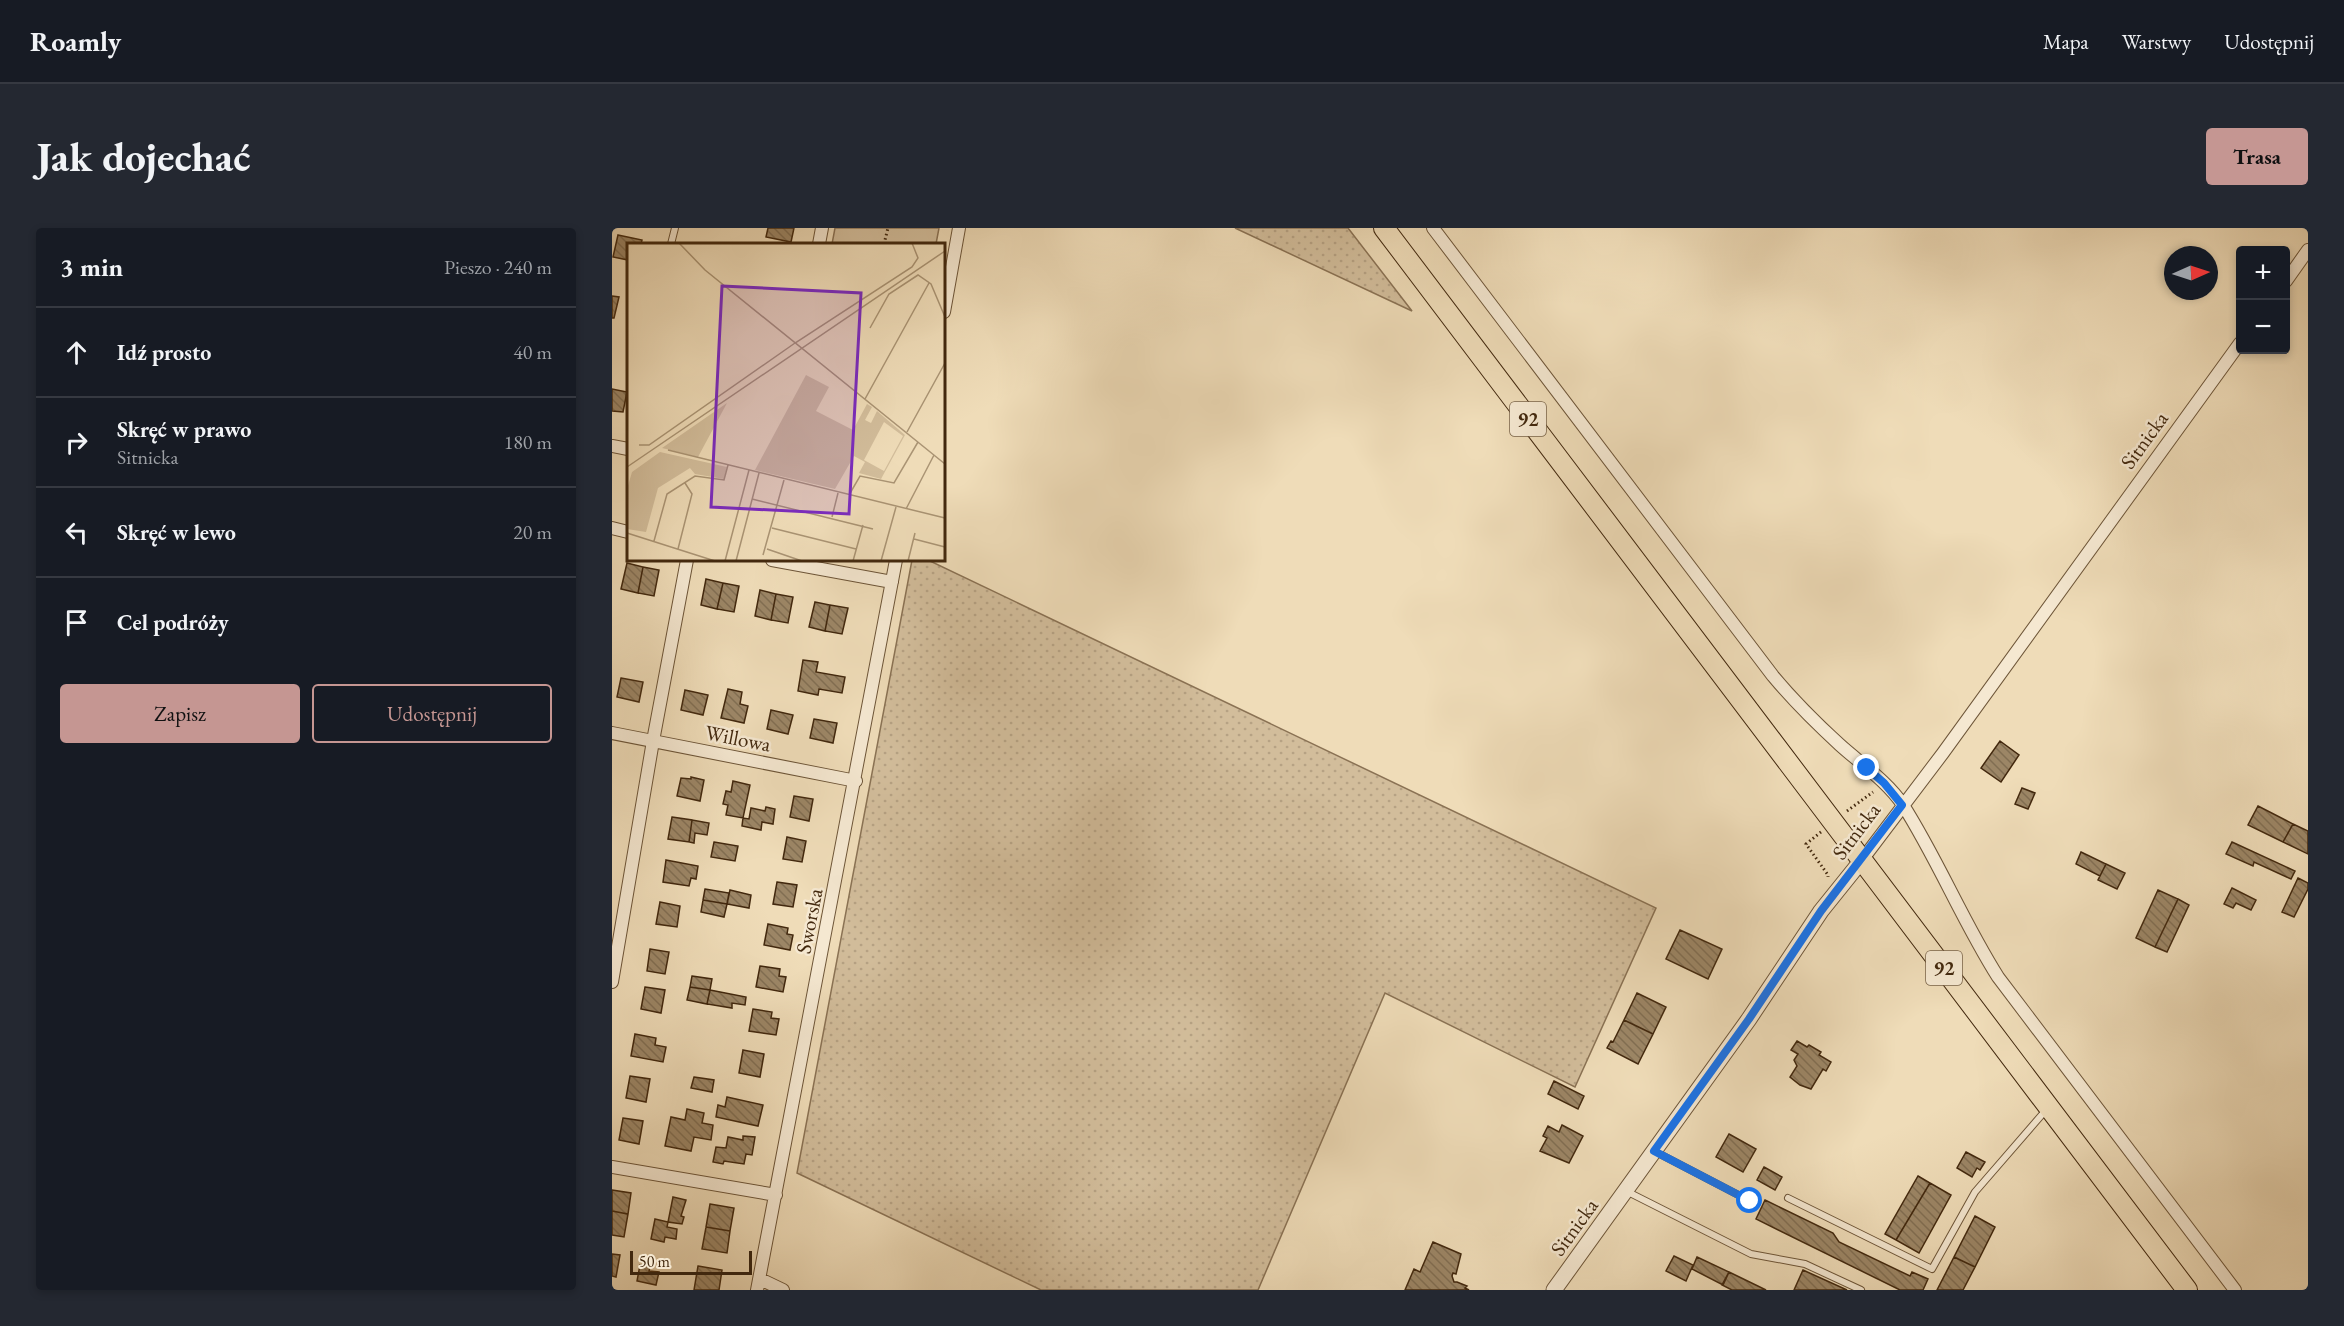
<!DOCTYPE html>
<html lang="pl">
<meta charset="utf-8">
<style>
body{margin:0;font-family:"EB Garamond",serif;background:#242831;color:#f1f3f6}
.controls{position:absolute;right:18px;top:18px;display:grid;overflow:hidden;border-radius:6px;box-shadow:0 3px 9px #0003}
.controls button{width:54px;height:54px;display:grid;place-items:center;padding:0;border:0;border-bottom:2px solid #363941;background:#171b24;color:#f1f3f6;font:30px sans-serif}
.compass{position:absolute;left:1552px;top:18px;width:54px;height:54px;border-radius:50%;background:#171b24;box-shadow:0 3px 9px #0003;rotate:87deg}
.scale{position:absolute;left:18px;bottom:15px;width:122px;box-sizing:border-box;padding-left:6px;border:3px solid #42280e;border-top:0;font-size:16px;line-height:21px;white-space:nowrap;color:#42280e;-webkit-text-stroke:4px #f5e8d1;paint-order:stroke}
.stop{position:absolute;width:18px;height:18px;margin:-14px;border:4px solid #1a73e8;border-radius:50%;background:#fff}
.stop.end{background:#1a73e8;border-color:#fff;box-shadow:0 2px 6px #0008}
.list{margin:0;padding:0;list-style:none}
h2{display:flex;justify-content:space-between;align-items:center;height:78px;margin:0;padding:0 24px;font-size:26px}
h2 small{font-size:20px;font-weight:400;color:#9ea1a6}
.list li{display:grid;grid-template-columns:39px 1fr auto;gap:18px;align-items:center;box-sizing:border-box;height:90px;padding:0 24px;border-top:2px solid #363941}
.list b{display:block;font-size:22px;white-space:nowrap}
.list p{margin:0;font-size:20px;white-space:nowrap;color:#9ea1a6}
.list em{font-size:20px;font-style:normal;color:#9ea1a6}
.actions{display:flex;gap:12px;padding:18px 24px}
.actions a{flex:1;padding:14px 0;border:2px solid #c59692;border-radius:6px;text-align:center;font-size:21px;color:#c59692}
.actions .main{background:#c59692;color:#111}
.icon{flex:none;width:33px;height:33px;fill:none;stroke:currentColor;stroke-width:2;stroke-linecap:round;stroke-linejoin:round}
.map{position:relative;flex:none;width:1696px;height:1062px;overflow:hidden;border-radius:6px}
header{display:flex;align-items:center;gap:36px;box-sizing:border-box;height:84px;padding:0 30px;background:#171b24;border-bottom:2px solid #363941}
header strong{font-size:28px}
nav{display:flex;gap:33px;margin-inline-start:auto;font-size:21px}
.intro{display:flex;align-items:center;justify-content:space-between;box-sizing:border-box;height:144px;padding:0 36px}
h1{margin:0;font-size:42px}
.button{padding:15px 27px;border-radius:6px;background:#c59692;color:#111;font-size:21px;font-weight:700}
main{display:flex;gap:36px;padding:0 36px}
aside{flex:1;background:#171b24;border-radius:6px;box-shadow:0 3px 9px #0003}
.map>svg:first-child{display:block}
</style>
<header>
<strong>Roamly</strong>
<nav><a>Mapa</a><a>Warstwy</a><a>Udostępnij</a></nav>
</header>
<div class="intro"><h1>Jak dojechać</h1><a class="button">Trasa</a></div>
<main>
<aside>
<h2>3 min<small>Pieszo · 240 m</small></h2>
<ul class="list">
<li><svg class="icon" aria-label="ahead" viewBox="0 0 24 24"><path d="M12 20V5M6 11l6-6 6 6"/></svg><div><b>Idź prosto</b></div><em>40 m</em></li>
<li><svg class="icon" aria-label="right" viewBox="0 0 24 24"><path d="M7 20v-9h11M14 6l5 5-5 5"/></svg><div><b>Skręć w prawo</b><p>Sitnicka</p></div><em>180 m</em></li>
<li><svg class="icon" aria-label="left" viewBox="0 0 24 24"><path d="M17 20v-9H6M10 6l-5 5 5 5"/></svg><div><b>Skręć w lewo</b></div><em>20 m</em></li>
<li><svg class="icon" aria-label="arrive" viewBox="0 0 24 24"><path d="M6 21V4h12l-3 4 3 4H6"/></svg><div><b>Cel podróży</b></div></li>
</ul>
<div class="actions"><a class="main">Zapisz</a><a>Udostępnij</a></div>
</aside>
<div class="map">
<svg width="1696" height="1062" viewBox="0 0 1696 1062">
<defs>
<pattern id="grass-dots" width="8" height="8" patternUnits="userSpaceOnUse" patternTransform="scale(1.5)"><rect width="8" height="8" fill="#d2bd9b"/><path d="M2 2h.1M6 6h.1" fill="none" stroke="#b6a284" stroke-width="1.8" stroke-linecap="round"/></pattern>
<pattern id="building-back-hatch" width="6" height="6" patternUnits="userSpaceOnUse" patternTransform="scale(1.5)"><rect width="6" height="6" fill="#9c8666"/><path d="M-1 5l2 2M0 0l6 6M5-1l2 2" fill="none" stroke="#816e52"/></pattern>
</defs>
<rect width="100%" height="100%" fill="#efdcb8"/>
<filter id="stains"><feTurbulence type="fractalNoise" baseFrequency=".00333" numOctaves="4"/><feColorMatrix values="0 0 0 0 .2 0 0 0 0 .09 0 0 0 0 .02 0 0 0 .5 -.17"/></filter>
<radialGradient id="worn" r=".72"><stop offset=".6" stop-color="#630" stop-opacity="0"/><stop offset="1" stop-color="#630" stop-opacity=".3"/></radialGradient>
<path fill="url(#grass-dots)" stroke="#8a7254" stroke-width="1.5" d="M 623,0 L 736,0 L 800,83 Z
M 300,332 L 316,332 L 1044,680 L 963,859 L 773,765 L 646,1062 L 429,1062 L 185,945 Z"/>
<path fill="#d2bd9b" stroke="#8a7254" stroke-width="1.5" d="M 223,0 L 327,0 L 324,16 L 220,16 Z"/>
<path fill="url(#building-back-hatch)" stroke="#42280e" stroke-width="1.5" d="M 156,0 L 182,0 L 179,14 L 154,9 Z
M 6,7 L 30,12 L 29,16 L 16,16 L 16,32 L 1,29 Z
M 0,68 L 7,69 L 2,90 L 0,90 Z
M 0,161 L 15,164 L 11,184 L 0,183 Z
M 15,335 L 31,339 L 26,365 L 9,361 Z
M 31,339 L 47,342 L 42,368 L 26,365 Z
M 94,351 L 111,355 L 105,381 L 89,377 Z
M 111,355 L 127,358 L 122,384 L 105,381 Z
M 148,362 L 164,366 L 159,392 L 143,388 Z
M 164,366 L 181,369 L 176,395 L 159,392 Z
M 203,374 L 218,377 L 213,403 L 197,399 Z
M 218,377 L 236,380 L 230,406 L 213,403 Z
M 191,432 L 206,434 L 204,444 L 233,449 L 230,465 L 207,461 L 206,467 L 186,463 Z
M 9,450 L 31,454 L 27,474 L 5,469 Z
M 116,461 L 130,464 L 128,476 L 136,478 L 132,495 L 109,490 Z
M 73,462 L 96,467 L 91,487 L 69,482 Z
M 159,482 L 181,487 L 176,506 L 155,501 Z
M 202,491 L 225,495 L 221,515 L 198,510 Z
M 1388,513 L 1407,527 L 1389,554 L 1369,540 Z
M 79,549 L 92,552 L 88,573 L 65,568 L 69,550 L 79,551 Z
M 121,553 L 138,557 L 131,590 L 114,587 L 116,577 L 111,576 L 114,563 L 119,564 Z
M 1410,560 L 1423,565 L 1416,581 L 1403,576 Z
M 182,568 L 201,571 L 197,593 L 178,589 Z
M 1646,578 L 1681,596 L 1671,614 L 1636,597 Z
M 154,579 L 163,581 L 161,596 L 150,594 L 149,602 L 130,598 L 131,590 L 137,591 L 139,580 L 153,583 Z
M 60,589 L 80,592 L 77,614 L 56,611 Z
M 80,592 L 97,595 L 95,607 L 83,605 L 82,615 L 77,614 Z
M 1681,596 L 1696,603 L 1696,626 L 1671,614 Z
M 175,609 L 194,613 L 190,634 L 171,631 Z
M 102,614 L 126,618 L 123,633 L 99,629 Z
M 1620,614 L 1683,643 L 1679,651 L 1642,634 L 1641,638 L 1614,626 Z
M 1469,624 L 1494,636 L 1488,648 L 1464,636 Z
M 54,632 L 86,638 L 84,651 L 79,650 L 77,658 L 51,654 Z
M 1494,636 L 1513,645 L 1505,661 L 1486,652 Z
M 1686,650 L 1696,655 L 1696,661 L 1682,689 L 1670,684 Z
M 165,654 L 185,657 L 181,679 L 161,676 Z
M 1620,660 L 1644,672 L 1639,682 L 1624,675 L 1621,680 L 1612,676 Z
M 93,661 L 117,665 L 115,676 L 91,672 Z
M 118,662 L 139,667 L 137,680 L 115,676 Z
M 1546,662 L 1566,671 L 1543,719 L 1524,710 Z
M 1566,671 L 1577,677 L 1555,724 L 1543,719 Z
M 91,672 L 115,676 L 112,689 L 89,684 Z
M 48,674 L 68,678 L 65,699 L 44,696 Z
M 156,696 L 176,700 L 175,706 L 181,707 L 178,722 L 152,717 Z
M 1068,702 L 1110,721 L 1096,751 L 1054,731 Z
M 38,721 L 57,724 L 53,746 L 35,743 Z
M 148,738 L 168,741 L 167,748 L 174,749 L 171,764 L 144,759 Z
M 80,748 L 100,751 L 98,762 L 78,759 Z
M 33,759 L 53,762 L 49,785 L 29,781 Z
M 78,759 L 98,762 L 95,776 L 75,772 Z
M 98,762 L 134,769 L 133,777 L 120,775 L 120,780 L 95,776 Z
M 1025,765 L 1054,779 L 1041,806 L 1012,792 Z
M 141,781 L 160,784 L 159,790 L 167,791 L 164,807 L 137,803 Z
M 1012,792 L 1041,806 L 1026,836 L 995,820 L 999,813 L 1001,814 Z
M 23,806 L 44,810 L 43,817 L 54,819 L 51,834 L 19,828 Z
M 1185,813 L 1195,819 L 1197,817 L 1209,824 L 1207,827 L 1219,834 L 1214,843 L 1211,841 L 1199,861 L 1188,857 L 1178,849 L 1185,838 L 1182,832 L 1186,826 L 1179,822 Z
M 131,822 L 152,826 L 148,849 L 127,845 Z
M 18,848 L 38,851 L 34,874 L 14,870 Z
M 82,849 L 102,852 L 100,864 L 79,860 Z
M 942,853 L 972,868 L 966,881 L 936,866 Z
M 115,869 L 151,877 L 146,898 L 104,889 L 106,877 L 113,879 Z
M 75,881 L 92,885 L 90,895 L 101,897 L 99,912 L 82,909 L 79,923 L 53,918 L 59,889 L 73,892 Z
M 11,890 L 31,893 L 27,916 L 7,912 Z
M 950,897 L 971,908 L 957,935 L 928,923 L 935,910 L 931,908 L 936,898 L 947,904 Z
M 1117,906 L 1144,921 L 1131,944 L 1104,929 Z
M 131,908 L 143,909 L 140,927 L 134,926 L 132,936 L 112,933 L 111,936 L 101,934 L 104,919 L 114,920 L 116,909 L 131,912 Z
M 1354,924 L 1373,934 L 1368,942 L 1365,940 L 1360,949 L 1345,940 Z
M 1152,939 L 1170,949 L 1163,962 L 1145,952 Z
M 1306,948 L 1318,955 L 1284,1012 L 1273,1006 Z
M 1318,955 L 1339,967 L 1307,1025 L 1284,1012 Z
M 0,962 L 19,965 L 16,986 L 0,983 Z
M 61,969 L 74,972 L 69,988 L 72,989 L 70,996 L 56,994 Z
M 1153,972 L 1221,1005 L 1227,1014 L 1298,1048 L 1300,1044 L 1316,1051 L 1311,1062 L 1288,1062 L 1144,991 Z
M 98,976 L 122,980 L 118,1003 L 94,999 Z
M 0,983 L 16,986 L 12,1009 L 0,1007 Z
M 1363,988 L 1383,999 L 1363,1039 L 1342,1029 Z
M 43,991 L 56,994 L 55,999 L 65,1001 L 64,1011 L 53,1009 L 52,1014 L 39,1011 Z
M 94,999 L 118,1003 L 115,1025 L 90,1021 Z
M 821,1014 L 849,1026 L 844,1046 L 841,1045 L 840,1048 L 842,1054 L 845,1054 L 855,1058 L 853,1060 L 857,1062 L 793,1062 L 802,1041 L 808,1044 Z
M 0,1026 L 8,1027 L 4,1049 L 0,1048 Z
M 1062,1028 L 1081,1037 L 1074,1053 L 1054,1043 Z
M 1085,1029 L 1117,1044 L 1111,1057 L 1080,1041 Z
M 1342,1029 L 1363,1039 L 1351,1062 L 1325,1062 Z
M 28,1037 L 38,1039 L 37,1043 L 47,1044 L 44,1057 L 25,1053 Z
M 86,1038 L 110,1042 L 107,1062 L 82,1062 Z
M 1191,1042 L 1235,1062 L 1182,1062 Z
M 1117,1044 L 1154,1062 L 1120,1062 L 1110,1057 Z"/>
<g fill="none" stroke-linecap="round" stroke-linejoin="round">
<defs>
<path id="service" d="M 59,16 L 63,0
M 1042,923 L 1138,973
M 1014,963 L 1139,1026 L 1193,1036 L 1249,1062
M 1176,970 L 1320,1041 L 1363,964 L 1434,882"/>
<path id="minor" d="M 821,0 L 1161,448 C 1181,472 1204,495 1228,517 C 1249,536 1275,553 1291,577 C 1326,632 1351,694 1386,749 L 1623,1062
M 207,16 L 210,0
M 1674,53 L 1696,22
M 332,84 L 347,0
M 0,218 L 16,221
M 0,300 L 16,304
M 160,332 L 280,354
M 0,505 L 244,553
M 1250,632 L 1331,525 L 1628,115
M 0,754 L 41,513 L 75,332
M 0,939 L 164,967
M 148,1051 L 171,1062
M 145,1062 L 284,332"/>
<path id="tertiary" d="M 942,1062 L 1137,791 L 1209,683 L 1250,632"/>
<path id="primary" d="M 772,0 L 1575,1062"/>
</defs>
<use href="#service" stroke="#6d5538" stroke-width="8"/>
<use href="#minor" stroke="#6d5538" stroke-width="14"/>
<use href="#tertiary" stroke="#6d5538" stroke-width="17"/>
<use href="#primary" stroke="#42280e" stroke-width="22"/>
<path stroke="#42280e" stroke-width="3" stroke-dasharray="1.5 3" stroke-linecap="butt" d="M 272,16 L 276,0
M 1235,583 L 1261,564
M 1209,604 L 1194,616 L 1216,647 L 1216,649"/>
<use href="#service" stroke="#f5e8d1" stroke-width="6"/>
<use href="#minor" stroke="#f5e8d1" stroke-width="12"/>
<use href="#tertiary" stroke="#f5e8d1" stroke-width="15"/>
<use href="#primary" stroke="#efdcb8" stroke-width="20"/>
</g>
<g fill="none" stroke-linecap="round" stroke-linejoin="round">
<path stroke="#1a73e8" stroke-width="8" d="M 1138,973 L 1042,923 L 1137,791 L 1209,683 L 1290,577 L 1272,555 L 1255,540"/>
</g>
<g text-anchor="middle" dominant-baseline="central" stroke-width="5" stroke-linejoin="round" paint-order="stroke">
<g fill="#f5e8d1" stroke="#786248" stroke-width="1.5">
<rect x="898" y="174" width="36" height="34" rx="4.5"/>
<rect x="1314" y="723" width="36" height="34" rx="4.5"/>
</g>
<g font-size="20" font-weight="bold" fill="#42280e">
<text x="916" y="191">92</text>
<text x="1332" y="740">92</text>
</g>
<g font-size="21" fill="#42280e" stroke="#f5e8d1">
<text transform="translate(1532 212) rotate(-54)">Sitnicka</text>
<text transform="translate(126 510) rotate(11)">Willowa</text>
<text transform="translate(1244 603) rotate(-53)">Sitnicka</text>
<text transform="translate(197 693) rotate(-79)">Sworska</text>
<text transform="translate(962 999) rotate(-54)">Sitnicka</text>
</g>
</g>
<g transform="translate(15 15)">
<rect width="318" height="318" fill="#efdcb8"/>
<path d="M 179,132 L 202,144 L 189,168 L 226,187 L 240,161 L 245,164 L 238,177 L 244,180 L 250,168 L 278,192 L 254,236 L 232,230 L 238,219 L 227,213 L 208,246 L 128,227 ZM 257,179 L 276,193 L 257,228 L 237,217 ZM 100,160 L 71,214 L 35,205 Z" fill="#d2bd9b" fill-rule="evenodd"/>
<path d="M 33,209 L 100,224 L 97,236 L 68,231 L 63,225 L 31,245 L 19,289 L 0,286 L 0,246 L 5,229 Z" fill="#d2bd9b"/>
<path fill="none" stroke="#aa9474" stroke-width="1.5" d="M 52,0 L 78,27 L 318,221M 243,85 L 262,51 L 291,32 L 304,41 L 318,74M 238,156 L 302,40M 280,189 L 318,120M 12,202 L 22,202 L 168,100 L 285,24 L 291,15 L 285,0M 41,207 L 318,275M 0,224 L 318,8M 222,252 L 233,233 L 267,240 L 291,199M 125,256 L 246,286M 279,266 L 307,212M 205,274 L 211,250M 145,285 L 229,306M 0,290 L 88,318M 287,296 L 318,304M 27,298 L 40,251 L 68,233 L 97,237 L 101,222M 51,306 L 65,251 L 58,240M 140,306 L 175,318M 136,312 L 157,237M 98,318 L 122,227M 109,318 L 132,230M 226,318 L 236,282M 254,318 L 269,264M 281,318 L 288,290"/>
<path fill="#7b2cbf" fill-opacity="0.15" stroke="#7b2cbf" stroke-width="3" d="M 95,43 L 234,50 L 222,271 L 84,264 Z"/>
<rect width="318" height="318" fill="none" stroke="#42280e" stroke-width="3"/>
</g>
<rect width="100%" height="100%" filter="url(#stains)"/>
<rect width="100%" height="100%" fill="url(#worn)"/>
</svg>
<div class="controls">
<button>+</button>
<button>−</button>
</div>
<svg class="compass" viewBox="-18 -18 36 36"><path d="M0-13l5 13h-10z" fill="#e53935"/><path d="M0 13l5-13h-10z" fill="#9ea1a6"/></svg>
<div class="scale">50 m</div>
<div class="stop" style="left:1138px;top:973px"></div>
<div class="stop end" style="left:1255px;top:540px"></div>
</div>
</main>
